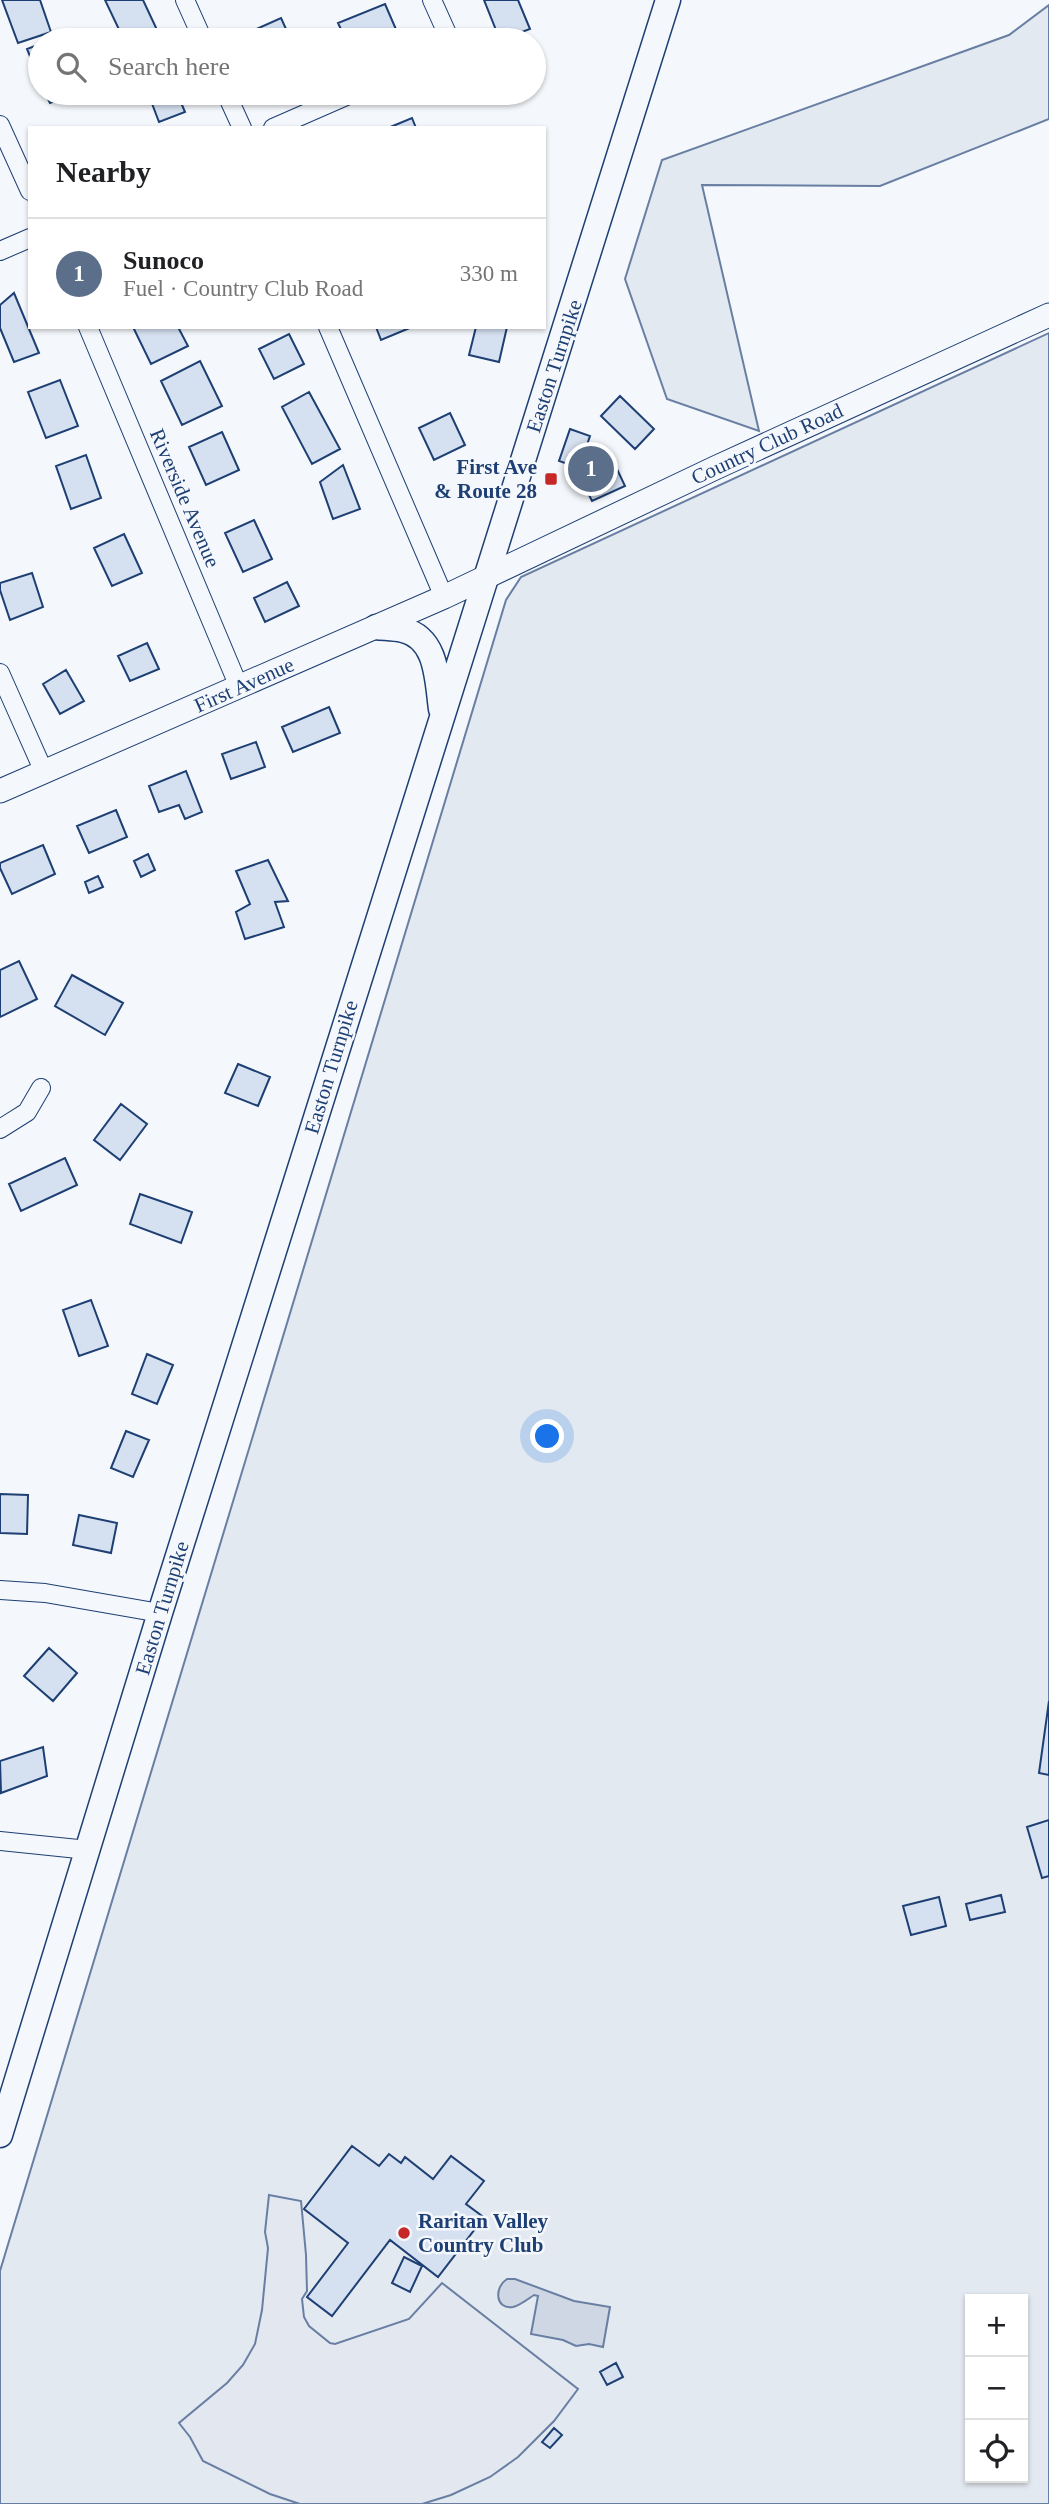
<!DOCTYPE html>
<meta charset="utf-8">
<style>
body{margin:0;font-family:"Times New Roman",serif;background:#f2f2f2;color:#202124}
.controls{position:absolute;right:21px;bottom:21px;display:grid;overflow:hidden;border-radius:0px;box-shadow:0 2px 5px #0004}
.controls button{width:63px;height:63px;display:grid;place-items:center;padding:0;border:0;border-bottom:2px solid #e0e0e0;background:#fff;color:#202124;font:35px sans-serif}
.you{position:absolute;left:548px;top:1437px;width:24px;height:24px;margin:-18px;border:5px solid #fff;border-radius:50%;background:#1a73e8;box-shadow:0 0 0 10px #1a73e833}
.badge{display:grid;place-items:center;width:46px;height:46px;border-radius:50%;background:#db2777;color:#fff;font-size:23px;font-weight:700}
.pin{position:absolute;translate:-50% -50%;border:4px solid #fff;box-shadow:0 2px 7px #0006}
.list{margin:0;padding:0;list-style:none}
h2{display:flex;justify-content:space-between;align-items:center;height:91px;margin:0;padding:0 28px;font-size:30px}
h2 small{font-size:23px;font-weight:400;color:#757577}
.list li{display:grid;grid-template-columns:46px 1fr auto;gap:21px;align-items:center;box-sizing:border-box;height:112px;padding:0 28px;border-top:2px solid #e0e0e0}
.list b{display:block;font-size:26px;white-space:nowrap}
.list p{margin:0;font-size:23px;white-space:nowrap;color:#757577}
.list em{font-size:23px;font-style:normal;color:#757577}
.icon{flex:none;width:38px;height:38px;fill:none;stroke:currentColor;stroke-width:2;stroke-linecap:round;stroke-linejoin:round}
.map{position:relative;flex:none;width:1049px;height:2504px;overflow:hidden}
.search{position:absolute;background:#fff;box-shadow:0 2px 5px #0004;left:28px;top:28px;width:518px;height:77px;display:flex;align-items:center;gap:18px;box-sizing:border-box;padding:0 24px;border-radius:38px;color:#757577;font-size:26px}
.panel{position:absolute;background:#fff;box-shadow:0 2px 5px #0004;left:28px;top:126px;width:518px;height:203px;border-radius:0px}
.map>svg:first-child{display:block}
</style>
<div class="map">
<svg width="1049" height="2504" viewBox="0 0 1049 2504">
<rect width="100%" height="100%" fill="#f4f7fb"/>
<path fill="#e3e9f0" stroke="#687fa3" stroke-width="2" fill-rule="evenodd" d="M 1049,5 L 1049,119 L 880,186 L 702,185 L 759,431 L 667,399 L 625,279 L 662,160 L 1009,35 Z
M 1049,333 L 1049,2504 L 0,2504 L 0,2271 L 506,600 L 521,577 ZM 970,2299 L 1023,2299 L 1023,2478 L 970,2478 Z"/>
<path fill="#e3e8f0" stroke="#687fa3" stroke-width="2" d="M 269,2195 L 301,2201 L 306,2255 L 307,2291 L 302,2299 L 304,2317 L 309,2326 L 330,2343 L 335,2344 L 409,2319 L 442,2283 L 578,2389 L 554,2421 L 518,2457 L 490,2477 L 451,2495 L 422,2504 L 300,2504 L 270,2494 L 203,2461 L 190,2437 L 179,2423 L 227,2383 L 243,2365 L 255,2344 L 262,2310 L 268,2248 L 265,2232 Z"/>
<path fill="#cfd7e4" stroke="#687fa3" stroke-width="2" d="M 507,2279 L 515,2279 L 574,2301 L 610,2307 L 603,2347 L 589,2344 L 576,2346 L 563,2340 L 531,2334 L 538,2296 L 534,2295 C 528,2299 521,2305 513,2307 C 495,2310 494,2287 507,2279 Z"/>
<path fill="#d5e0f0" stroke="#1d3f73" stroke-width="2" d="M 2,0 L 40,0 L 51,32 L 18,43 Z
M 105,0 L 143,0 L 158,32 L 140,40 L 124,40 Z
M 484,0 L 518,0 L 530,29 L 500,40 Z
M 385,4 L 398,34 L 383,40 L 346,40 L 338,23 Z
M 281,18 L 291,40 L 256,40 L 252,31 Z
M 40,44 L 40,80 L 27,49 Z
M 45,93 L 75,93 L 50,103 Z
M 148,93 L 177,93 L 185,112 L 159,122 Z
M 412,118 L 416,128 L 388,128 Z
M 14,293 L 39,353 L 14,362 L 0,328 L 0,305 Z
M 133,327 L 178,327 L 188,346 L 151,364 Z
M 376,327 L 412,327 L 381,340 Z
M 476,327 L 507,327 L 499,362 L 469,355 Z
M 289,334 L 304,364 L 274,379 L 259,349 Z
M 200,361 L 222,406 L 182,425 L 161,381 Z
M 60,380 L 78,426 L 46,438 L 28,392 Z
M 309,392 L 340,449 L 312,464 L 282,407 Z
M 620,396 L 654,429 L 635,449 L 601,416 Z
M 450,413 L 465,445 L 434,460 L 419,428 Z
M 570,429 L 590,436 L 579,468 L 559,461 Z
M 222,432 L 239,470 L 206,485 L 189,447 Z
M 86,455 L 101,498 L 71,509 L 56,466 Z
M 343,465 L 360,509 L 333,519 L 320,482 Z
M 616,467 L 625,486 L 592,501 L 583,483 Z
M 254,520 L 272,559 L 243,572 L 225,533 Z
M 124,534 L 142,573 L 112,586 L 94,548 Z
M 32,573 L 43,607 L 10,620 L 0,590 L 0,583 Z
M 287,582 L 299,606 L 265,622 L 254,598 Z
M 147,643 L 159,669 L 130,681 L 118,656 Z
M 66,670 L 84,701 L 60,714 L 43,684 Z
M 329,707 L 340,733 L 293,752 L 282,727 Z
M 256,742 L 265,767 L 231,779 L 222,754 Z
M 186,771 L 202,812 L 185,819 L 179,805 L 159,812 L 149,786 Z
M 116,810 L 127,837 L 89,853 L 77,826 Z
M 43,845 L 55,874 L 12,894 L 0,868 L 0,863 Z
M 148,854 L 155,870 L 141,877 L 134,861 Z
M 268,860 L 288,901 L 275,902 L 284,927 L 245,939 L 236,912 L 250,904 L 236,871 Z
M 98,876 L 103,887 L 89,893 L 85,882 Z
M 19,961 L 37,999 L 0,1017 L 0,970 Z
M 72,975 L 123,1003 L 105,1035 L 55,1006 Z
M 238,1064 L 270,1077 L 258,1106 L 225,1093 Z
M 121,1104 L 147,1124 L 120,1160 L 94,1140 Z
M 65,1158 L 77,1185 L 21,1211 L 9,1184 Z
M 140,1194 L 192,1212 L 181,1243 L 130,1224 Z
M 91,1300 L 108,1346 L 79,1356 L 63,1310 Z
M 147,1354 L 173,1365 L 157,1404 L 132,1394 Z
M 126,1431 L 149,1440 L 133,1477 L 111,1468 Z
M 0,1494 L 28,1495 L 27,1534 L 0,1533 Z
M 79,1515 L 117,1523 L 111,1553 L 73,1545 Z
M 49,1648 L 77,1673 L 53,1701 L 24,1676 Z
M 1049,1701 L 1049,1775 L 1039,1773 Z
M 43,1747 L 47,1776 L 1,1793 L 0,1761 Z
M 1049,1820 L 1049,1876 L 1042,1878 L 1027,1827 Z
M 1001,1895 L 1005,1912 L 970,1920 L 966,1904 Z
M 939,1897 L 946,1926 L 911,1935 L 903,1906 Z
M 352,2146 L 379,2166 L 389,2154 L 401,2163 L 405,2157 L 433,2179 L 451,2156 L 484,2181 L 466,2204 L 482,2216 L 476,2224 L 478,2225 L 438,2277 L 390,2240 L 332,2316 L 307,2297 L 348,2243 L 304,2209 Z
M 404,2257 L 422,2266 L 410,2292 L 392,2283 Z
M 616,2363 L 623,2377 L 607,2385 L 600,2372 Z
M 554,2428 L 562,2435 L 550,2448 L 542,2442 Z"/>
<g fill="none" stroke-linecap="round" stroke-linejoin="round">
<defs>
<path id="minor" d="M 185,0 L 203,40
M 432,0 L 450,40
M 226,93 L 242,128
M 0,125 L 30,191
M 273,128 L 353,93
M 0,251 L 30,238
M 88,327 L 239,687
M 328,327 L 444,597
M 0,673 L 44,772
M 0,1129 L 27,1112 L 41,1088
M 0,1590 L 45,1593 L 160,1613
M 0,1841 L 88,1850"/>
<path id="tertiary" d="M 0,791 L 444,597 L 715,468 L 1049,315"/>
<path id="secondary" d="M 376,627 C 385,628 395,628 403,630 C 438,638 437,681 441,709
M 0,2135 L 160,1613 L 668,0"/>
</defs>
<use href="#minor" stroke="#1d3f73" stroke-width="20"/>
<use href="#tertiary" stroke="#1d3f73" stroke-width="25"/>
<use href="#secondary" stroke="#1d3f73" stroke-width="27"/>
<use href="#minor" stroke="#f4f7fb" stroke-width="18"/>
<use href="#tertiary" stroke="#f4f7fb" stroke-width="23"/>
<use href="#secondary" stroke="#f4f7fb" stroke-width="24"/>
</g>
<g fill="#c62828" stroke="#f4f7fb" stroke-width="2.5">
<rect x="544" y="472" width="14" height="14" rx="3.5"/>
<circle cx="404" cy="2233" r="7"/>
</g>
<g text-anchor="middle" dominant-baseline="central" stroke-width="5" stroke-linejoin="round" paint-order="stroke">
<g font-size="21" fill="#1d3f73" stroke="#f4f7fb">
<text transform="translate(554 366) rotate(-72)">Easton Turnpike</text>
<text transform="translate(767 444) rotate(-25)">Country Club Road</text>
<text transform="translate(185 498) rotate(67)">Riverside Avenue</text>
<text transform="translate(244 685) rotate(-24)">First Avenue</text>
<text transform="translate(331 1067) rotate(-73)">Easton Turnpike</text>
<text transform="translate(162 1608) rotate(-73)">Easton Turnpike</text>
</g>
<g font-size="21" font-weight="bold" fill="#1d3f73" stroke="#f4f7fb" text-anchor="end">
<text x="537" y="467">First Ave<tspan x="537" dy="24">&amp; Route 28</tspan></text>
<text x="418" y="2221" text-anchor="start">Raritan Valley<tspan x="418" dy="24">Country Club</tspan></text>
</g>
</g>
</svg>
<div class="controls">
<button>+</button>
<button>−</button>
<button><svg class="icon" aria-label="locate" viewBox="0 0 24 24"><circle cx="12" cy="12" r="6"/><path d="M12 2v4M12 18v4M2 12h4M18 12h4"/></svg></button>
</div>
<div class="you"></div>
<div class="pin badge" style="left:591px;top:469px;background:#5c6f8a">1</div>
<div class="search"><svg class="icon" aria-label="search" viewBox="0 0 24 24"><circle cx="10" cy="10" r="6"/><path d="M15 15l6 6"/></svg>Search here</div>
<section class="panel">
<h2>Nearby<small></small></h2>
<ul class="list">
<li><span class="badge" style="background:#5c6f8a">1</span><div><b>Sunoco</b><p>Fuel · Country Club Road</p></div><em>330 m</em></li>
</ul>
</section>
</div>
